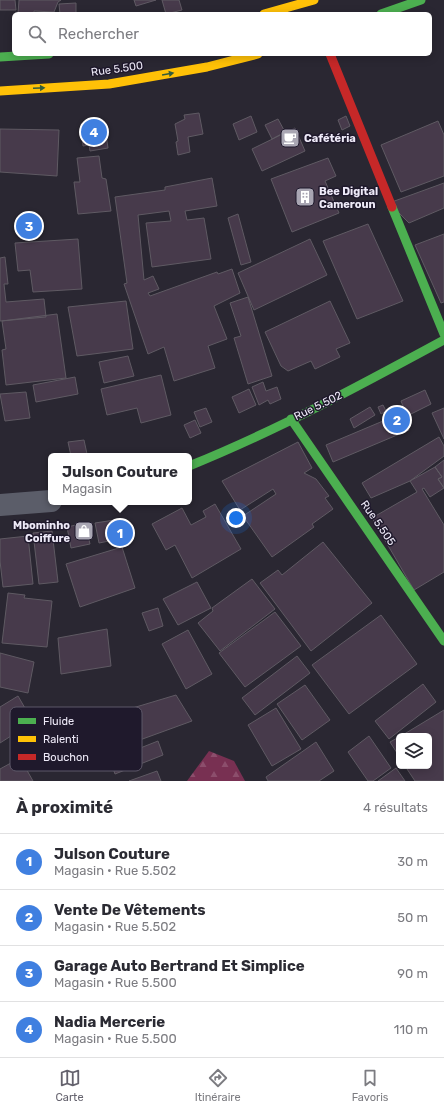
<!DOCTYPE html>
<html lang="fr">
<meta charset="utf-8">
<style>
body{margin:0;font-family:Rubik,sans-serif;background:#f2f2f3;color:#2b2b33}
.controls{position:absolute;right:12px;bottom:12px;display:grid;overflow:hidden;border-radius:6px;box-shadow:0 2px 10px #0003}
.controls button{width:36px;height:36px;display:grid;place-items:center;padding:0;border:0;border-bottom:1px solid #e1e1e2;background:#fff;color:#2b2b33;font:20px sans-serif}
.you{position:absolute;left:236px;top:518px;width:14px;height:14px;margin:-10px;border:3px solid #fff;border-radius:50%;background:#1a73e8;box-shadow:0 0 0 6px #1a73e833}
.badge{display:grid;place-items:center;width:26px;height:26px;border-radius:50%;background:#64626d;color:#fff;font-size:13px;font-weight:700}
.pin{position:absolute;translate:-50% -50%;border:2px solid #fff;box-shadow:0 1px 4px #0006}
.popup{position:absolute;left:48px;top:453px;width:144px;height:52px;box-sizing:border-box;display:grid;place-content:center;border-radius:6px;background:#fff;filter:drop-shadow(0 1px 3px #0005);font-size:13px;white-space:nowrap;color:#7c7c81}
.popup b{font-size:15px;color:#2b2b33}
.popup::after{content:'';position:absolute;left:50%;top:100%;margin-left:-8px;border:8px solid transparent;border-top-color:#fff}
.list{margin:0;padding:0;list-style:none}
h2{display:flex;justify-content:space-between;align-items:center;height:52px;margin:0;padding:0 16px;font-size:17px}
h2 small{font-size:13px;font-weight:400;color:#7c7c81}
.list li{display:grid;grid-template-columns:26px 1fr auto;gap:12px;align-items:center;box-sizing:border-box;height:56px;padding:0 16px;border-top:1px solid #e1e1e2}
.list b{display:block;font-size:15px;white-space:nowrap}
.list p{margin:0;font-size:13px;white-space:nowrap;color:#7c7c81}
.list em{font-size:13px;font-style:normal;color:#7c7c81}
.icon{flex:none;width:22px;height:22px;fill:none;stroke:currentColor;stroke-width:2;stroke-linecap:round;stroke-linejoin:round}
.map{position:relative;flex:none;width:444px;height:781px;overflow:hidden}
.search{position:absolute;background:#fff;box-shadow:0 2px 10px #0003;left:12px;right:12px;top:12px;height:44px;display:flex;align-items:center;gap:10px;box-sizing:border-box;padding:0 14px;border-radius:6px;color:#7c7c81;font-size:15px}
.sheet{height:276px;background:#fff}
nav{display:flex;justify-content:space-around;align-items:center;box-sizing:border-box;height:56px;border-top:1px solid #e1e1e2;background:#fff;font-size:11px;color:#7c7c81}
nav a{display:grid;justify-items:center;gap:2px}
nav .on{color:#64626d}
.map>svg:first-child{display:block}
</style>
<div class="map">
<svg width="444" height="781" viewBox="0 0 444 781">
<defs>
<pattern id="forest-firs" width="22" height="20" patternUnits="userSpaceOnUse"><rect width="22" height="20" fill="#783052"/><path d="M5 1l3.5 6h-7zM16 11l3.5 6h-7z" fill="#8c4e6c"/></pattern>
</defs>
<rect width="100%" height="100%" fill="#2a2732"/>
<path fill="url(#forest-firs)" d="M 209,751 L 234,761 L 245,781 L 187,781 Z"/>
<path fill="#473a4b" stroke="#5f5a63" d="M 0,0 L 15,0 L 16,10 L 0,10 Z
M 19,0 L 61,0 L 58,2 L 54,12 L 34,11 L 34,14 L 18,14 Z
M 134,0 L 156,0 L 136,6 Z
M 162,0 L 179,0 L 182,10 L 166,14 Z
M 76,3 L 76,14 L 60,14 L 59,4 Z
M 199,113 L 203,134 L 188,137 L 190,152 L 178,155 L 176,142 L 178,141 L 175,124 L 185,119 L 184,115 Z
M 251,116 L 257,132 L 239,140 L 233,124 Z
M 346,116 L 350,126 L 342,130 L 338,120 Z
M 278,119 L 285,132 L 272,139 L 265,125 Z
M 438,121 L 444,135 L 444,176 L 401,192 L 381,145 Z
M 95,123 L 96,128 L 105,127 L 108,148 L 90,151 L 89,145 L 83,146 L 81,124 Z
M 295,128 L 305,151 L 262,171 L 252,149 Z
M 0,129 L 59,130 L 57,176 L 0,172 Z
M 99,156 L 102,178 L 106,179 L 111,211 L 78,214 L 74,182 L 80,182 L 77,158 Z
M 328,158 L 336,176 L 325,181 L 339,213 L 292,232 L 271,179 Z
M 212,178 L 217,206 L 185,211 L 187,220 L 204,218 L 211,259 L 152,267 L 146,223 L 171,221 L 169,211 L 138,215 L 144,280 L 153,276 L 159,289 L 148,293 L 150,296 L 217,272 L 218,274 L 232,269 L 240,293 L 214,306 L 227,339 L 208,346 L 215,368 L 174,381 L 164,347 L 148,354 L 124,284 L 127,283 L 115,197 L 165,190 L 165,187 Z
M 444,183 L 444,208 L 409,223 L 389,203 Z
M 238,214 L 251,262 L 241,265 L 228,218 Z
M 368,224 L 403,301 L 357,319 L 323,241 Z
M 444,234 L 444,302 L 441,303 L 415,245 Z
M 78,239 L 82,289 L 33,292 L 30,270 L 18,271 L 15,243 Z
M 310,239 L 327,275 L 254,310 L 238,273 Z
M 5,257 L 8,284 L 4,284 L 6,302 L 44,299 L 46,317 L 0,321 L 0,258 Z
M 248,297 L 272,376 L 248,384 L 234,338 L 241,336 L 230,303 Z
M 126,301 L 133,349 L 77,356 L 68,307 Z
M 330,301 L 350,343 L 336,349 L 340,357 L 315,369 L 311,361 L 288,371 L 281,366 L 265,332 Z
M 57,314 L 66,378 L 6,385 L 2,350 L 6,349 L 2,321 Z
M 128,356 L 134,376 L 104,383 L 99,362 Z
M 161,375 L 171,415 L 141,423 L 137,408 L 107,415 L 101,389 Z
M 75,377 L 78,394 L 36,402 L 33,385 Z
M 263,382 L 266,391 L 277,387 L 281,399 L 270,404 L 268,400 L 259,405 L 252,387 Z
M 249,389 L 256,405 L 239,413 L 232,397 Z
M 425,390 L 431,404 L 407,416 L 401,401 Z
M 26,392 L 30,418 L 5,421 L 0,394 Z
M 383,405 L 386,411 L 381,414 L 378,407 Z
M 370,407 L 375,415 L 354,428 L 350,419 Z
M 206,408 L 212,422 L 200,427 L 194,412 Z
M 444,408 L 444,439 L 432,413 Z
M 402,413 L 409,430 L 333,462 L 326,445 Z
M 195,420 L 201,433 L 190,438 L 184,425 Z
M 439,437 L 444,446 L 444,456 L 410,481 L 371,498 L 362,483 Z
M 84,440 L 87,454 L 71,456 L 68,442 Z
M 298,442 L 312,468 L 304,473 L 316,479 L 329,496 L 325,498 L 333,509 L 312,524 L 314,527 L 272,557 L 243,516 L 276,494 L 273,489 L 240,510 L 222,481 Z
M 444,460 L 444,488 L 438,479 L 442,477 L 435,467 Z
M 435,467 L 442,477 L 438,479 L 444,488 L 430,497 L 424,488 L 422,489 L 444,525 L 444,572 L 414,590 L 372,518 L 417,492 L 410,481 Z
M 215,504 L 241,549 L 192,578 L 175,545 L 166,550 L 152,524 L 182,508 L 191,525 L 206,517 L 203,511 Z
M 121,519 L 124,538 L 99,543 L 95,523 Z
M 85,523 L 90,544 L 71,548 L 67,527 Z
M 52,531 L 58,582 L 39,584 L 33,533 Z
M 28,536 L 33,584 L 3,587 L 0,561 L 0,539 Z
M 323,542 L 372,603 L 311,651 L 260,583 L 278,570 L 282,575 Z
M 122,547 L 135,588 L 80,607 L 66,564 Z
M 252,579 L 275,609 L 220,651 L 198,623 L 213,611 L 212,608 Z
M 197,582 L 211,608 L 178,625 L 163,599 Z
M 8,593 L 25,595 L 24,598 L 52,601 L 47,647 L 2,643 Z
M 158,608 L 163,626 L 149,631 L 142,613 Z
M 275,612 L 301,646 L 245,687 L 219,653 Z
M 381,615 L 417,664 L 349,714 L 312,665 Z
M 107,629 L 111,666 L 61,674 L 58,638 Z
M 188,630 L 212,674 L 186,689 L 162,644 Z
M 0,653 L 34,662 L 28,693 L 0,687 Z
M 297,656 L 310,673 L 255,715 L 242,698 Z
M 423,684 L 436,702 L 389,739 L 375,721 Z
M 305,685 L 330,720 L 302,740 L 277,704 Z
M 176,695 L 192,721 L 104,753 L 96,719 Z
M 18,696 L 33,722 L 0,743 L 0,707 Z
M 276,708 L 301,749 L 272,766 L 248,725 Z
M 444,710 L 444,781 L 415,781 L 405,766 L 429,766 L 429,736 L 401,736 Z
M 369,736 L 391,768 L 373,781 L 368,781 L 348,752 Z
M 399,737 L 399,756 L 390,742 Z
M 158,741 L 163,755 L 115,774 L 110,760 Z
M 316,742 L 334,771 L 319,781 L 268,781 L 266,777 Z
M 20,758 L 33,781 L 0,781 L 0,769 Z
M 396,768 L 405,781 L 378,781 Z
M 157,771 L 161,781 L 129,781 Z"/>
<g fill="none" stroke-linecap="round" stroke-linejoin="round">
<path stroke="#5b5d69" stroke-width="22" d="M 0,505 L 51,501"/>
<path stroke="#4caf50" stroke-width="9" d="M 381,14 L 421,0
M 0,57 L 49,54
M 392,207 L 444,334
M 291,419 L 444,641
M 189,466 C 276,431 361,385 444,340"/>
<path stroke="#ffc107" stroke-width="9" d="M 264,14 L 314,0
M 0,91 L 109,84 L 207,67 L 258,54"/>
<path stroke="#c62828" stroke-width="9" d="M 330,54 L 392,207"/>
</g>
<defs><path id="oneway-solid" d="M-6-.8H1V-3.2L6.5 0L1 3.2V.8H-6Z"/></defs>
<g fill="#335c3c">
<use href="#oneway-solid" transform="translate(168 74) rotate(-10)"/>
<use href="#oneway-solid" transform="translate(39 88) rotate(-3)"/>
</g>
<defs>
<symbol id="cafe-square" viewBox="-11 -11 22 22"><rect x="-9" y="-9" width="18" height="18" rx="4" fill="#a9a6b3" stroke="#1f192c"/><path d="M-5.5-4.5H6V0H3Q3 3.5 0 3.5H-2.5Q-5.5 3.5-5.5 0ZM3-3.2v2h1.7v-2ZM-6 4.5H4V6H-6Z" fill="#fff"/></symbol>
<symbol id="building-square" viewBox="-11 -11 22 22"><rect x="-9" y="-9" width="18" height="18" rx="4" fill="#a9a6b3" stroke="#1f192c"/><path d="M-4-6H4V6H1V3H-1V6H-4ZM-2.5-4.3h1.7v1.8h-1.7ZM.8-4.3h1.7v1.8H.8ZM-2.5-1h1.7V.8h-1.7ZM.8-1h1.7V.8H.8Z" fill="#fff"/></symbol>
<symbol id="shop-square" viewBox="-11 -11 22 22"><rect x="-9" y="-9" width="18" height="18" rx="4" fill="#a9a6b3" stroke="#1f192c"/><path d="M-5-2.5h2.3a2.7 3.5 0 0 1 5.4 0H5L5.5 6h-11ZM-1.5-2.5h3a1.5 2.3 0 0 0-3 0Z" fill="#fff"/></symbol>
</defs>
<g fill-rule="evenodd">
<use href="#cafe-square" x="279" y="127" width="22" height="22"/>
<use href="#building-square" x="294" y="186" width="22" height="22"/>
<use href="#shop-square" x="73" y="520" width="22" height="22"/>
</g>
<g text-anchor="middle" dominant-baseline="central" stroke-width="3" stroke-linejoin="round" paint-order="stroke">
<g font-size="11" fill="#eeeaf8" stroke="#1f192c">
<text transform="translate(117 69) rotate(-8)">Rue 5.500</text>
<text transform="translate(318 406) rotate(-26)">Rue 5.502</text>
<text transform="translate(378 523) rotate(55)">Rue 5.505</text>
</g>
<g font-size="11" font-weight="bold" fill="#eeeaf8" stroke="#1f192c" text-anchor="start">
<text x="304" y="138">Cafétéria</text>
<text x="319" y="191">Bee Digital<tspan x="319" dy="13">Cameroun</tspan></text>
<text x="70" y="525" text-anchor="end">Mbominho<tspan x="70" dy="13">Coiffure</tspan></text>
</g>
</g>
<rect x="10" y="707" width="132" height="64" rx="6" fill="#1f192c" stroke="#5d5869" stroke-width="1"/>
<rect x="18" y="718" width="18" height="6" fill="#4caf50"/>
<rect x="18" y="736" width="18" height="6" fill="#ffc107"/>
<rect x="18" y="754" width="18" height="6" fill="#c62828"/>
<g font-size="11" fill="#eeeaf8">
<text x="43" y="725">Fluide</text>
<text x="43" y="743">Ralenti</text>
<text x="43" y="761">Bouchon</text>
</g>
</svg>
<div class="controls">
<button><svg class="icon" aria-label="layers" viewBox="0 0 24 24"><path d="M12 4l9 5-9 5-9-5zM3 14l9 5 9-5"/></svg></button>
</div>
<div class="you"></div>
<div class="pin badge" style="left:120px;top:533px;background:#3f7fe0">1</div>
<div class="popup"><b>Julson Couture</b>Magasin</div>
<div class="pin badge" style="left:397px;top:420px;background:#3f7fe0">2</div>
<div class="pin badge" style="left:29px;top:226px;background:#3f7fe0">3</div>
<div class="pin badge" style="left:94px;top:132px;background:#3f7fe0">4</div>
<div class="search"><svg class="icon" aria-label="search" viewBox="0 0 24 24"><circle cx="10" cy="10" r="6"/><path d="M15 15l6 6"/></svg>Rechercher</div>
</div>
<section class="sheet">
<h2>À proximité<small>4 résultats</small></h2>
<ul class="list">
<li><span class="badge" style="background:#3f7fe0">1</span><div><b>Julson Couture</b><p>Magasin · Rue 5.502</p></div><em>30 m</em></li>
<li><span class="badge" style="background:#3f7fe0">2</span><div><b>Vente De Vêtements</b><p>Magasin · Rue 5.502</p></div><em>50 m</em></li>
<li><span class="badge" style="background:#3f7fe0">3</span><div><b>Garage Auto Bertrand Et Simplice</b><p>Magasin · Rue 5.500</p></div><em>90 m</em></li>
<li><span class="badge" style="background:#3f7fe0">4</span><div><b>Nadia Mercerie</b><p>Magasin · Rue 5.500</p></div><em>110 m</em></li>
</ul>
</section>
<nav>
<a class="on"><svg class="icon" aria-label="map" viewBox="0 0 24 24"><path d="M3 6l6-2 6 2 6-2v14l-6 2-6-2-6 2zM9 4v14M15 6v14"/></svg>Carte</a>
<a><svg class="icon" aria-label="directions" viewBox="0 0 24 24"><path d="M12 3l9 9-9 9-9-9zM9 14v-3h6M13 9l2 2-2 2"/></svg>Itinéraire</a>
<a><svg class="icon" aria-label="saved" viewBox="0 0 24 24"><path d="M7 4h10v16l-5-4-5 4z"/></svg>Favoris</a>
</nav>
